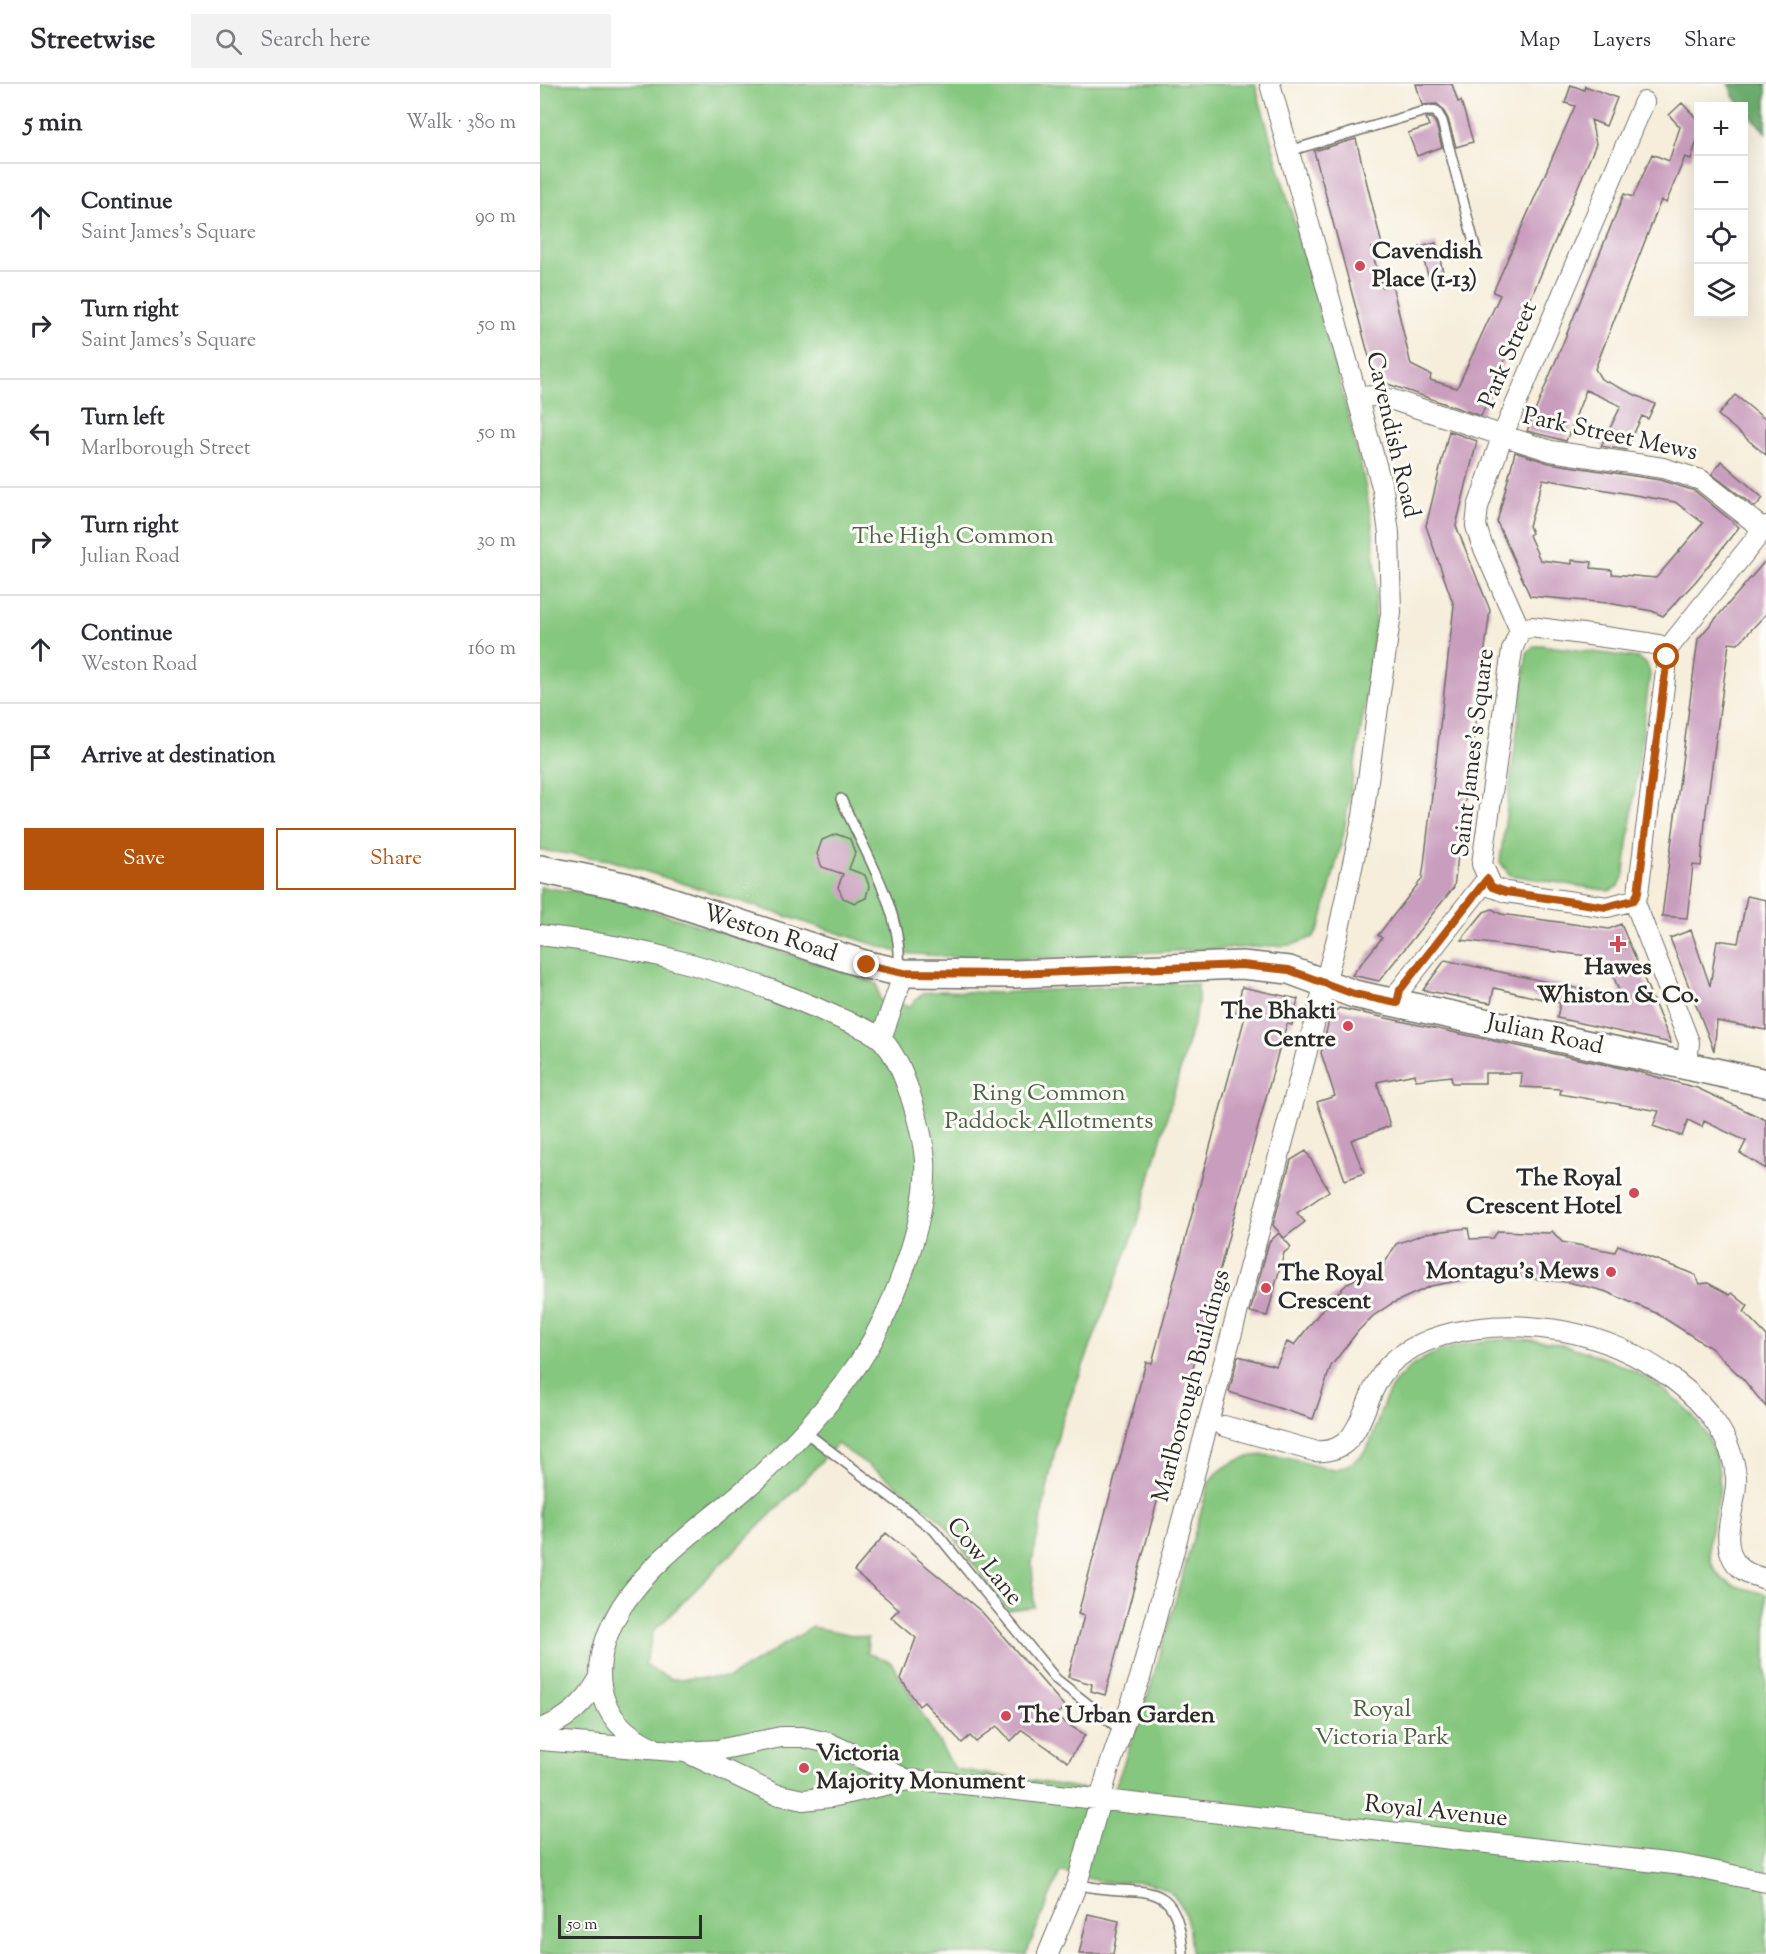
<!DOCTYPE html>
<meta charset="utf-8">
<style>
body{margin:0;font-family:"Sorts Mill Goudy",serif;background:#f2f2f3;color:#2b2b33}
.controls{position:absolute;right:18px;top:18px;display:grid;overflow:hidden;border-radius:0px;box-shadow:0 6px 24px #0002}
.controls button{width:54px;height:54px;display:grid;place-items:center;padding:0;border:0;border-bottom:2px solid #e1e1e2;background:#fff;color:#2b2b33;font:30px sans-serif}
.scale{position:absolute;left:18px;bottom:15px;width:144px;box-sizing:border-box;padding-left:6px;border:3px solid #2b2b2b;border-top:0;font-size:16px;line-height:21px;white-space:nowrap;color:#2b2b2b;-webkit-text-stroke:4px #fdfcf7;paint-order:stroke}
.stop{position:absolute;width:18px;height:18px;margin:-14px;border:4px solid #b45309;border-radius:50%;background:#fff}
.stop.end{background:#b45309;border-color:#fff;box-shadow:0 2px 6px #0008}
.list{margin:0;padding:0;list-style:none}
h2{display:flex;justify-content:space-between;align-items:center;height:78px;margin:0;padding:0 24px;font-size:26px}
h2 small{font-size:20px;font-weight:400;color:#7c7c81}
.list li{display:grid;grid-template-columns:39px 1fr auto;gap:18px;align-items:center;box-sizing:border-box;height:108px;padding:0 24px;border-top:2px solid #e1e1e2}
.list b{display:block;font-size:22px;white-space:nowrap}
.list p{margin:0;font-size:20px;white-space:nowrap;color:#7c7c81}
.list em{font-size:20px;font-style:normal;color:#7c7c81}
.actions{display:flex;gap:12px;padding:18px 24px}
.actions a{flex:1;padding:14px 0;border:2px solid #b45309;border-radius:0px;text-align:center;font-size:21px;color:#b45309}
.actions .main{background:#b45309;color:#fff}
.icon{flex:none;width:33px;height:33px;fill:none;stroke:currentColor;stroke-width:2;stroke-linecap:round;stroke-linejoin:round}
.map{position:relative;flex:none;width:1226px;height:1870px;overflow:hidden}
header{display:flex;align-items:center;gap:36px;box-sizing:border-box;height:84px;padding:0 30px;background:#fff;border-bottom:2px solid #e1e1e2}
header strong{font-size:28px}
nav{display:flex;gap:33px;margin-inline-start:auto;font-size:21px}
.search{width:420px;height:54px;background:#f2f2f3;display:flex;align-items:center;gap:15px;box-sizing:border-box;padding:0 21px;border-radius:0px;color:#7c7c81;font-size:22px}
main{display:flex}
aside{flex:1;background:#fff}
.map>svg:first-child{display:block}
</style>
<header>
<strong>Streetwise</strong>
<div class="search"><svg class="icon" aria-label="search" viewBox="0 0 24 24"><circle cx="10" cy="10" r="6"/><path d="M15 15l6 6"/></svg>Search here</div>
<nav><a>Map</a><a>Layers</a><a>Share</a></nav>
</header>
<main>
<aside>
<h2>5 min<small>Walk · 380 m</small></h2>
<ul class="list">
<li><svg class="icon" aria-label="ahead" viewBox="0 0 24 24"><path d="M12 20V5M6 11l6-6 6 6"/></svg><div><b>Continue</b><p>Saint James's Square</p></div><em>90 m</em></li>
<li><svg class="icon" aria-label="right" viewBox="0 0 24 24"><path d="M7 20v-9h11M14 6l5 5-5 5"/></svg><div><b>Turn right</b><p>Saint James's Square</p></div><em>50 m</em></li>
<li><svg class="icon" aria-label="left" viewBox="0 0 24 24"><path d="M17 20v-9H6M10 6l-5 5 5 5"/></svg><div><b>Turn left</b><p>Marlborough Street</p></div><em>50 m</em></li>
<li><svg class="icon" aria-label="right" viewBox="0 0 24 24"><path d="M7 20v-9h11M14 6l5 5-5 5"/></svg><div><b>Turn right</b><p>Julian Road</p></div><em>30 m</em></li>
<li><svg class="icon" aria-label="ahead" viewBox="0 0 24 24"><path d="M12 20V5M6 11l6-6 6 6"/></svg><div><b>Continue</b><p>Weston Road</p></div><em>160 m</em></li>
<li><svg class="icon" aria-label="arrive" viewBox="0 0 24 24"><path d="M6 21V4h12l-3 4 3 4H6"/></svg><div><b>Arrive at destination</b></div></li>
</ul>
<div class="actions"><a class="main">Save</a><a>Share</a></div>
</aside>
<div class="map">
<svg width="1226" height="1870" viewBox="0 0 1226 1870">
<rect width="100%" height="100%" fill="#fdfcf7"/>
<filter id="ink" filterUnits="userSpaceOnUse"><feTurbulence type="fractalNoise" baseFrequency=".0167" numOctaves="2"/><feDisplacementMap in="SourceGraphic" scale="12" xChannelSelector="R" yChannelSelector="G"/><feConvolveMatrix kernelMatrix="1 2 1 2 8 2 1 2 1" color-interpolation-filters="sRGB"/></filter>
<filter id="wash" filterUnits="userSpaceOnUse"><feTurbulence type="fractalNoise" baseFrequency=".008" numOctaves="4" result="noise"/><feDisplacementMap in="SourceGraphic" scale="24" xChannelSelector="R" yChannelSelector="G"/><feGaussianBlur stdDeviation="1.35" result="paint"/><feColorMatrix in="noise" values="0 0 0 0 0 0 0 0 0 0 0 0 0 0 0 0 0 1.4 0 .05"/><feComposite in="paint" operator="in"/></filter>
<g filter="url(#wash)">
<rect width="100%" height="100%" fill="#f6eedb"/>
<path fill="#86c77f" stroke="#587955" stroke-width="1.5" d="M 0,0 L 715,0 L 801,303 L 823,390 L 832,439 L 836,489 L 835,542 L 826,614 L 803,752 L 780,843 L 774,853 L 752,861 L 459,876 L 361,869 L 70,776 L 0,766 Z
M 1001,561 L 1098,574 L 1107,580 L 1110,590 L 1084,791 L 1079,802 L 1069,807 L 970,791 L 960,778 L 987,569 L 993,563 Z
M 0,803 L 67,812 L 327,895 L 337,900 L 340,916 L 370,922 L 383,909 L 401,907 L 459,909 L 631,899 L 658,900 L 658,922 L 597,1141 L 520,1342 L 492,1478 L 494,1523 L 467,1526 L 402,1437 L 350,1396 L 297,1360 L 259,1402 L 113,1548 L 105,1581 L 131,1595 L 190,1593 L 273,1543 L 328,1554 L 327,1569 L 351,1578 L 415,1685 L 573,1709 L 609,1608 L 670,1396 C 709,1355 745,1375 793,1386 C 843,1373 829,1338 852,1303 C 883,1255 972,1248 1023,1261 C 1092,1279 1187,1325 1179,1410 C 1176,1436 1159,1465 1177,1489 C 1188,1504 1210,1505 1226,1510 L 1226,1870 L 651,1870 C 649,1837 646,1806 607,1799 C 594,1796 579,1800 565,1798 C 550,1797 536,1789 520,1788 L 486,1870 L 0,1870 Z"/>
<path fill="#6cac6e" stroke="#4c6c4c" stroke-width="1.5" d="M 1189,0 L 1226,0 L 1226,49 L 1193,12 Z"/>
<g id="blocks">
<path fill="#c99dbd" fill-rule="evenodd" d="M 876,0 L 912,0 L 918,18 L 921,17 L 933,58 L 916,63 L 908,35 L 902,24 L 897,20 L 882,21 Z
M 1031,1 L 1044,6 L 1045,2 L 1077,14 L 1066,42 L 1051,36 L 1056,60 L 941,332 L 848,300 L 835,287 L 829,273 L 774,67 L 816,55 L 842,161 L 831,164 L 842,203 L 852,200 L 871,281 L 891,291 L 890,296 L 917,304 L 960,211 L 953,208 L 1035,22 L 1025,19 Z
M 1142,19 L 1158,36 L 1158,53 L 1151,75 L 1145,73 L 1126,119 L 1121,116 L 1055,285 L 1061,295 L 1115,320 L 1108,335 L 1102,332 L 1086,366 L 1061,362 L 1081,322 L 1046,306 L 1026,357 L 987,347 L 1084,110 L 1093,113 L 1112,70 L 1129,77 L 1140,43 L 1129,31 Z
M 886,34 L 892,34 L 896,40 L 902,63 L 877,72 L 868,49 L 889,42 Z
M 896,159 L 904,192 L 889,195 L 880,163 Z
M 1195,311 L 1226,336 L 1226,371 L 1178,331 Z
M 909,347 L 937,357 L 916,442 L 950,526 L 914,803 L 839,897 L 812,891 L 842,854 L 838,851 L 882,795 L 884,780 L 914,522 L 886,442 Z
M 975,368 L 1009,379 L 1120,396 L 1155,407 L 1199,443 L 1156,497 L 1123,532 L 1112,527 L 1068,519 L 990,512 L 957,438 ZM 1003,395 L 1135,418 L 1163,439 L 1116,494 L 1072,490 L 1072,486 L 1051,484 L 1052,478 L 1032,476 L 1032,480 L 1000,476 L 989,451 L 992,449 L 989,442 Z
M 1181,377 L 1223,414 L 1215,423 L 1172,390 Z
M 1226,476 L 1226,530 L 1198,560 L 1189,559 L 1166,727 L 1161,782 L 1153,781 L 1147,834 L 1122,832 L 1158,555 Z
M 296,750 L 310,755 L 315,769 L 309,785 L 325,791 L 329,802 L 326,814 L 315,819 L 303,814 L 298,803 L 303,790 L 282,783 L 277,770 L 282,756 Z
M 1207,812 L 1226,816 L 1226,946 L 1177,937 L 1174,967 L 1130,854 L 1151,846 L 1170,902 L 1177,856 L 1198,859 Z
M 952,825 L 961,830 L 1069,845 L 1081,840 L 1131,959 L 1017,934 L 1020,919 L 954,904 L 951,919 L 883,906 L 905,876 L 1082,914 L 1068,879 L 1056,878 L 1056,873 L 921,856 L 944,828 Z
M 702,903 L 758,915 L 752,941 L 747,940 L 738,969 L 565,1611 L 551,1607 L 552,1600 L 528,1593 L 544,1532 L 538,1530 L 606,1278 L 612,1279 L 706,929 L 696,928 Z
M 799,924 L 1095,987 L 1157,1004 L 1226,1036 L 1226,1085 L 1200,1069 L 1206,1057 L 1164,1037 L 1162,1043 L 1148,1036 L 1142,1052 L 1113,1042 L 1119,1027 L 1020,1010 L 1021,1005 L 981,1003 L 982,989 L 945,989 L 945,999 L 912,999 L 911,992 L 876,996 L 875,990 L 837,998 L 850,1042 L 811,1056 L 824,1089 L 805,1096 L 777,1018 L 795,1012 L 781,969 L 790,932 Z
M 766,1067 L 789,1107 L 757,1129 L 765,1138 L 744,1154 L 733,1141 L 751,1076 Z
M 928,1144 L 930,1155 L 953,1154 L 958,1147 L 1009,1149 L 1012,1147 L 1022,1158 L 1075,1168 L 1078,1161 L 1148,1188 L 1155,1191 L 1160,1200 L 1168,1199 L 1190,1211 L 1192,1209 L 1208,1222 L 1204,1228 L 1226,1251 L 1226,1323 L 1203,1295 L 1171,1264 L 1116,1229 L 1064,1207 L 1028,1198 L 977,1193 L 933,1194 L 891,1202 L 851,1220 L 833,1232 L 818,1247 L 791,1282 L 773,1335 L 689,1308 L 698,1272 L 736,1282 L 747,1258 L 754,1261 L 789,1217 L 807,1200 L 831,1185 L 836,1194 L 856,1160 L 886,1149 Z
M 739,1149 L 751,1163 L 744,1169 L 727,1232 L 710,1228 L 729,1158 Z
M 346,1449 L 442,1528 L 525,1623 L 515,1632 L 545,1651 L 528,1678 L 482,1646 L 471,1657 L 457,1642 L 436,1658 L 430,1652 L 422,1659 L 384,1618 L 379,1622 L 361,1595 L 376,1554 L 351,1533 L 359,1525 L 314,1487 Z
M 548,1830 L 579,1837 L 573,1870 L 539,1870 Z"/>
</g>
</g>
<g filter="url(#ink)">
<use href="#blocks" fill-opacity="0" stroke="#726f69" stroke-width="1.5"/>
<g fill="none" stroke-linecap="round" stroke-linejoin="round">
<defs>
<path id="lane" d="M 749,67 L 885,27 L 896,27 L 902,37 L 937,170
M 301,715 C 324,766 364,830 359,886
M 264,1347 L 394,1446 L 516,1595 L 582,1647
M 537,1800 C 598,1817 637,1784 643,1870"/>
<path id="street" d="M 818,313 L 835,312 L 853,316 L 1011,367 L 1123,384 L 1161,396 L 1223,445
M 991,543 L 1108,559 L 1119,561 L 1126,567 L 1126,586 L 1098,809 L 1094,816 L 1067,823 L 966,808 L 952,803 L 942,780 L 972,566 L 980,546 Z
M 980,546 L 941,458 L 936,442 L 938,423 L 962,353 L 1104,18
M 1126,567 L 1226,442
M 1094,816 L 1149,958 L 1147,982
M 0,851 C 102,862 206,891 299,934 C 312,940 332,946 342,956 C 356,970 364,993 370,1010 C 377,1032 383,1053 385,1076 C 389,1136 348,1240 313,1287 C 286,1325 253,1361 220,1392 C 175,1434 116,1470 82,1522 C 48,1578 50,1636 114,1664
M 857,919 L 860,906 L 947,795
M 341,955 L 364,889
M 684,1342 L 774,1367 C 830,1372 817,1305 857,1274 C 902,1240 970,1238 1023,1247 C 1094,1259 1189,1316 1196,1393 C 1198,1418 1182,1446 1191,1470 C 1196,1486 1211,1491 1226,1495
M 0,1645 C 26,1637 46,1618 59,1595
M 0,1656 L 146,1668 L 178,1666 L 241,1653 L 262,1653 L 289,1659 L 368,1696
M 146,1668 L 235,1710 L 263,1716 L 291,1713 L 368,1696 L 405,1698 L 1143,1781 L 1226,1798
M 508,1870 L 537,1800 L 568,1687 L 600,1594 L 797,854 L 823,732 L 851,529 L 849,449 L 843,406 L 730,0"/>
<path id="secondary" d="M 0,785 L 88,803 L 327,881 L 364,889 L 473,890 L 702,881 L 749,886 L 814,910 L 1226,999"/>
</defs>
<use href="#lane" stroke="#726f69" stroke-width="12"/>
<use href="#street" stroke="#726f69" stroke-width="22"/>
<use href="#secondary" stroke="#726f69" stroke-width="30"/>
<use href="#lane" stroke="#fff" stroke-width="9"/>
<use href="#street" stroke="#fff" stroke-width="20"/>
<use href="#secondary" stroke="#fff" stroke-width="27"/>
</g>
</g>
<g fill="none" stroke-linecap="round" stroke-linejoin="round" filter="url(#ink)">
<path stroke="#b45309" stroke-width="8" d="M 327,881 L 364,889 L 473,890 L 702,881 L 749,886 L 814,910 L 857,919 L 860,906 L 947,795 L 952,803 L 966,808 L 1066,823 L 1094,816 L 1098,809 L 1127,573"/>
</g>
<g fill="#d1495b" stroke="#fdfcf7" stroke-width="2">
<circle cx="820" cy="182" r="6"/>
<path d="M1075 851h6v6h6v6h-6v6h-6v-6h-6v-6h6z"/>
<circle cx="808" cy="942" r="6"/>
<circle cx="1094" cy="1109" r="6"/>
<circle cx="1071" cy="1188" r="6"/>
<circle cx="726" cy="1204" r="6"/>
<circle cx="466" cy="1632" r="6"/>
<circle cx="264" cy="1684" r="6"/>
</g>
<g text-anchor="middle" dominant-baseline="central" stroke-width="6" stroke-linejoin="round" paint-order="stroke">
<g font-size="24" font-weight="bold" fill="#2b2b2b" stroke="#fdfcf7" text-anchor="start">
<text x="832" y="168">Cavendish<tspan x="832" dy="28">Place (1-13)</tspan></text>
<text x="1078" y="884" text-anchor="middle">Hawes<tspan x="1078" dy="28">Whiston &amp; Co.</tspan></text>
<text x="796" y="928" text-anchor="end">The Bhakti<tspan x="796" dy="28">Centre</tspan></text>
<text x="1082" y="1095" text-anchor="end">The Royal<tspan x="1082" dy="28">Crescent Hotel</tspan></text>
<text x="1059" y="1188" text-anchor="end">Montagu's Mews</text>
<text x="738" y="1190">The Royal<tspan x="738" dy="28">Crescent</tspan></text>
<text x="478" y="1632">The Urban Garden</text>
<text x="276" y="1670">Victoria<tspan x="276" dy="28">Majority Monument</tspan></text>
</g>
<g font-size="24" fill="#2b2b2b" stroke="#fdfcf7">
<text transform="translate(969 271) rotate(-67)">Park Street</text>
<text transform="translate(852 351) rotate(77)">Cavendish Road</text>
<text transform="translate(1070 351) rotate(12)">Park Street Mews</text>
<text transform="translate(934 669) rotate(-83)">Saint James's Square</text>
<text transform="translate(230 850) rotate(18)">Weston Road</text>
<text transform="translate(1005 951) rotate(12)">Julian Road</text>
<text transform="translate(652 1302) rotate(-75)">Marlborough Buildings</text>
<text transform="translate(444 1478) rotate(51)">Cow Lane</text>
<text transform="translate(896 1728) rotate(6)">Royal Avenue</text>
</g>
<g font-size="24" fill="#4b6248" stroke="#fdfcf7">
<text x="413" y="453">The High Common</text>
<text x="509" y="1010">Ring Common<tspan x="509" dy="28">Paddock Allotments</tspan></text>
<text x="842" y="1626">Royal<tspan x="842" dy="28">Victoria Park</tspan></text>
</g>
</g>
</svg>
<div class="controls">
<button>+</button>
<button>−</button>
<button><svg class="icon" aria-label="locate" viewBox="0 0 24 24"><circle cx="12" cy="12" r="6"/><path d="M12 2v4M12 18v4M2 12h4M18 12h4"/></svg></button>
<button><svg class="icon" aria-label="layers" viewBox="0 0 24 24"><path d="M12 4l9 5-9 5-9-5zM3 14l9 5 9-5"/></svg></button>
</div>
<div class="scale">50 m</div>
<div class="stop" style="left:1127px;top:573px"></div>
<div class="stop end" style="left:327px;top:881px"></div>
</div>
</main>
